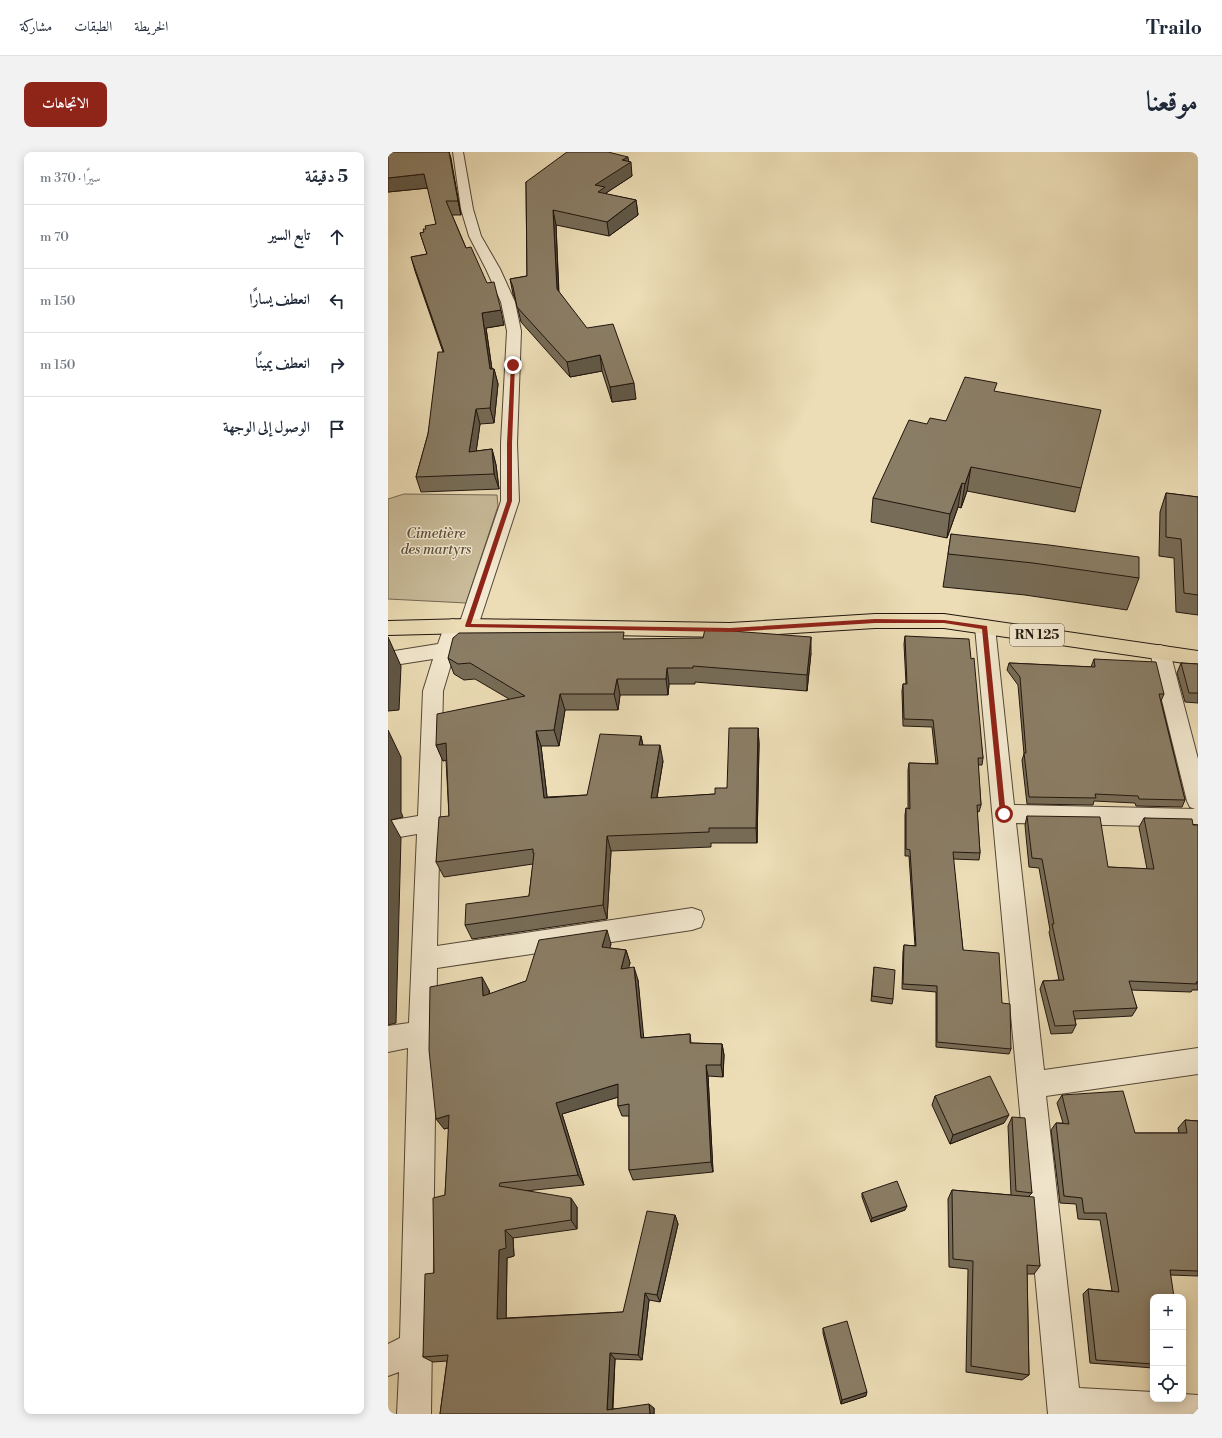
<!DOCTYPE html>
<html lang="ar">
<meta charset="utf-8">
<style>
body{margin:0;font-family:"Libre Bodoni",Amiri,serif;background:#f2f2f3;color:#1f2937;direction:rtl}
.controls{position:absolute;right:12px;bottom:12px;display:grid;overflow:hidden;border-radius:8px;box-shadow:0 2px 10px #0003}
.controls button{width:36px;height:36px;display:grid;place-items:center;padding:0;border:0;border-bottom:1px solid #e0e1e3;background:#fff;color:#1f2937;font:20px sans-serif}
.stop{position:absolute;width:12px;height:12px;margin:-9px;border:3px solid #8f2418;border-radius:50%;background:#fff}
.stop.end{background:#8f2418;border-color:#fff;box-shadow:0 1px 4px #0008}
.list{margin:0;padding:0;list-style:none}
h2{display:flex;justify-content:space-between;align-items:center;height:52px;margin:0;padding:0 16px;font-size:17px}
h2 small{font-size:13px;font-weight:400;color:#747a83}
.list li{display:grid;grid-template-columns:26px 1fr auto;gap:12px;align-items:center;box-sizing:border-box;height:64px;padding:0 16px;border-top:1px solid #e0e1e3}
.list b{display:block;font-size:15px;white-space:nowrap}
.list em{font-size:13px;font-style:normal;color:#747a83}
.icon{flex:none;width:22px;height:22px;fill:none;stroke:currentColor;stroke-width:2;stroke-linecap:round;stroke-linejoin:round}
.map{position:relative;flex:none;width:810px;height:1262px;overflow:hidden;direction:ltr;border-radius:8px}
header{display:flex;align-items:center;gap:24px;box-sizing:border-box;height:56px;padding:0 20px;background:#fff;border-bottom:1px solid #e0e1e3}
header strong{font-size:19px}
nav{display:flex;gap:22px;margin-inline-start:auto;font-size:14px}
.intro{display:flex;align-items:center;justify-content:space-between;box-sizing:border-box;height:96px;padding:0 24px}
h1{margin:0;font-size:28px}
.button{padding:10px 18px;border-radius:8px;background:#8f2418;color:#fff;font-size:14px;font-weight:700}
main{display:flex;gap:24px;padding:0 24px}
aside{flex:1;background:#fff;border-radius:8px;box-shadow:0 2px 10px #0003}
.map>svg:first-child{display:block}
</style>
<header>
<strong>Trailo</strong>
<nav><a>الخريطة</a><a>الطبقات</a><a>مشاركة</a></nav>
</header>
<div class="intro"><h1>موقعنا</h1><a class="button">الاتجاهات</a></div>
<main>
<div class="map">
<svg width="810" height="1262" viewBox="0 0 810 1262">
<rect width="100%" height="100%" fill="#ecddb6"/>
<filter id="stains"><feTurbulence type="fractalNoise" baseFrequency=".005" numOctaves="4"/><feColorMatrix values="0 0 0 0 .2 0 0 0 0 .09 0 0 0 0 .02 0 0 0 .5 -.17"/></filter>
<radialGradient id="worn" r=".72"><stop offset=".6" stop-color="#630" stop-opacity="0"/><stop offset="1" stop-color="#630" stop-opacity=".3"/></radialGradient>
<path fill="#c9bb99" stroke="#746853" d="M 16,342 L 109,343 L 110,354 L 78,451 L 0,447 L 0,347 Z"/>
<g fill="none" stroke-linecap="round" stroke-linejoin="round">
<defs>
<path id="minor" d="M 65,0 L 75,0 L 85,57 L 93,84 L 112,117 L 127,150 L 133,179 L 129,291 L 131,349 L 90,474 L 87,479 L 80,481 L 73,479 L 55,539 L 49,794 L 304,756 L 313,759 L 316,767 L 313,775 L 304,778 L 49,816 L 43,1262 L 9,1262 L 11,1220 L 0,1224 L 0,1192 L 12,1186 L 20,896 L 0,900 L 0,874 L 21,871 L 29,682 L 0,687 L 0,669 L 30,664 L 35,539 L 45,507 L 0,514 L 0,500 L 50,492 L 58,469 L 65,467 L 72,470 L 113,349 L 113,291 L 119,179 L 113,150 L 98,117 L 81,84 L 73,57 Z
M 597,468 L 604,470 L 607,475 L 626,653 L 807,657 L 802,655 L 799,649 L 762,500 L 765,495 L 772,493 L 779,495 L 782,500 L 810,607 L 810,675 L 628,671 L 656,918 L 810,896 L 810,922 L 658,944 L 691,1236 L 765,1240 L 765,1247 L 795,1247 L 795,1242 L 810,1243 L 810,1262 L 660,1262 L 587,475 L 590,470 Z"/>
<path id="major" d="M 487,462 L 556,462 L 810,499 L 810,513 L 556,476 L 487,476 L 342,485 L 80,481 L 0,483 L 0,469 L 80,467 L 342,471 Z"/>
</defs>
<use href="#minor" stroke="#534737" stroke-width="2"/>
<use href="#major" stroke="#20150d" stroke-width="2"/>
<use href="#minor" fill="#f3e9d0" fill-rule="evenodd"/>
<use href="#major" fill="#ecddb6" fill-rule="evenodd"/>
</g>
<path fill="#776c57" stroke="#20150d" d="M 0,0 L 61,0 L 73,63 L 64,63 L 78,96 L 116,173 L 98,176 L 104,217 L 106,217 L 110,232 L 106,271 L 92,272 L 88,299 L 104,297 L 108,313 L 111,337 L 33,340 L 28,325 L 40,282 L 55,200 L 27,119 L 23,105 L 39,102 L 32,81 L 36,80 L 38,77 L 48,72 L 40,36 L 0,40 Z
M 241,10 L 244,24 L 218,41 L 218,42 L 248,48 L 250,63 L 221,84 L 168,73 L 171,140 L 248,247 L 224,250 L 214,219 L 182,225 L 133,170 L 128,149 L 125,142 L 122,127 L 139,124 L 138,30 Z
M 608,240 L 693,336 L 687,360 L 579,339 L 573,356 L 570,355 L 559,386 L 483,370 L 485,346 L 539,272 L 558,269 Z
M 778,341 L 810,345 L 810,463 L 788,460 L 786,406 L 771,404 L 772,360 Z
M 563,382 L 751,426 L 739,458 L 637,443 L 555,435 Z
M 517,484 L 583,507 L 595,606 L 594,613 L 590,613 L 593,653 L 591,660 L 589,659 L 592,701 L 591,708 L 565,707 L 575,798 L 614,851 L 623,897 L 621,902 L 548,895 L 548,840 L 514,837 L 515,800 L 516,793 L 527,794 L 521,704 L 517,704 L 517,663 L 518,656 L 520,657 L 520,618 L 521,611 L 548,612 L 544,575 L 515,574 L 514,539 L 515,532 L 518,532 L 516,492 Z
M 237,487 L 423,501 L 419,539 L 307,530 L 307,532 L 281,532 L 280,543 L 232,543 L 230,558 L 177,558 L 171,594 L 153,594 L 159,645 L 199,643 L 253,584 L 255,593 L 275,609 L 269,646 L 327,642 L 339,636 L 370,576 L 371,592 L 369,691 L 323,691 L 323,695 L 223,699 L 219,767 L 84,787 L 77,773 L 141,744 L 145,712 L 56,725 L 48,710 L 61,664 L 58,608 L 55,609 L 48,593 L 121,547 L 87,527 L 76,528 L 66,522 L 60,506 Z
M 706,507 L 776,542 L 773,549 L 797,648 L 794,655 L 748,654 L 747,651 L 706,649 L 705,653 L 639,652 L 634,608 L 636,602 L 630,533 L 619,518 L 621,511 L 703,515 Z
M 793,511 L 810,512 L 810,551 L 797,550 L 789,521 Z
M 639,664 L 720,715 L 759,717 L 751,675 L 756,666 L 810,673 L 810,838 L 804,838 L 803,840 L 743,838 L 749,856 L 744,864 L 687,867 L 688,873 L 684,881 L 663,882 L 652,837 L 655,829 L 671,828 L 661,780 L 662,778 L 651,716 L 641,715 L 637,673 Z
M 223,792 L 221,796 L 238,798 L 242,811 L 240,816 L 250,828 L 255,886 L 302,882 L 303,891 L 334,892 L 336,903 L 335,925 L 320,924 L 325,1020 L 245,1028 L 241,1018 L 241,964 L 234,964 L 230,954 L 230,945 L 174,962 L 196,1033 L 137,1039 L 189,1055 L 189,1077 L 125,1086 L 126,1104 L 119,1106 L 118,1166 L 235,1160 L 287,1063 L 290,1072 L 272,1150 L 261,1148 L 254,1208 L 227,1207 L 225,1257 L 266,1256 L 266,1262 L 52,1262 L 59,1209 L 45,1210 L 35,1205 L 57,1043 L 61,976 L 56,977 L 101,838 L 102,842 L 138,829 Z
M 486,815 L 505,847 L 504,852 L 483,849 Z
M 674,943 L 747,981 L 791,981 L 790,976 L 797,968 L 810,969 L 810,1124 L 783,1123 L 765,1145 L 765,1216 L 702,1211 L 695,1142 L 700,1137 L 724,1139 L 712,1068 L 690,1067 L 688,1052 L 672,1051 L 663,978 L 668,971 L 675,971 L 669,951 Z
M 547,944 L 616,971 L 562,992 L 544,953 Z
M 624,965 L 644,1041 L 641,1044 L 652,1114 L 646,1122 L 639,1122 L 641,1223 L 634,1228 L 578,1220 L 580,1117 L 561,1115 L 560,1047 L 564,1038 L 623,1043 L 620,974 Z
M 474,1041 L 517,1058 L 483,1070 L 474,1045 Z
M 435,1176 L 478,1244 L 453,1252 L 435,1181 Z"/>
<path fill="#615847" stroke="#20150d" d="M 61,0 L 63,6 L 73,63 L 70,49 Z
M 240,5 L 241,11 L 243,10 L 244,24 L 218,41 L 219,49 L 212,54 L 207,33 L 234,8 Z
M 36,22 L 40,36 L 0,40 L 0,26 Z
M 248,48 L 250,63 L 221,84 L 219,70 Z
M 165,58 L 168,73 L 171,152 L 169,137 Z
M 113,158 L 116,173 L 98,176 L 105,225 L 106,217 L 110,232 L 106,271 L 102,256 L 102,217 L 94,161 Z
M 212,203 L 214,219 L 182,225 L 179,210 Z
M 246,231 L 248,247 L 224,250 L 222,235 Z
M 88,257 L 92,272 L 86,315 L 81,300 Z
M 104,297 L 108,313 L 111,337 L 106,322 Z
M 583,315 L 579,339 L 573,356 L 577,332 Z
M 574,331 L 570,355 L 559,386 L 562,362 Z
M 0,485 L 13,514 L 11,558 L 0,559 Z
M 423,485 L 423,501 L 419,539 L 419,523 Z
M 279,516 L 281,532 L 280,543 L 278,527 Z
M 229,527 L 232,543 L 230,558 L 226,542 Z
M 172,542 L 177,558 L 171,594 L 166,578 Z
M 370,576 L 371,592 L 369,691 L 368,676 Z
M 0,578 L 13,605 L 13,660 L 15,665 L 3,668 L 13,686 L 8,871 L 0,873 Z
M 148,579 L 153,594 L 161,661 L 156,646 Z
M 253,584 L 256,600 L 251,593 Z
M 58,591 L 64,607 L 55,609 L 48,593 Z
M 272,593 L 275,609 L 266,662 L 263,646 Z
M 219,684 L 223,699 L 219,767 L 215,753 Z
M 219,778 L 223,792 L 218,808 L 214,795 Z
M 238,798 L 242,811 L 237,830 L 233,817 Z
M 246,815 L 250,828 L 257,898 L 253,886 Z
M 94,825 L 101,838 L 102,857 L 95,844 Z
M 334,892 L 336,903 L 335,925 L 333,913 Z
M 318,913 L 320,924 L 325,1020 L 323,1010 Z
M 230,932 L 234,944 L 174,962 L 196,1033 L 190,1023 L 168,951 Z
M 61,963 L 70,973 L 56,977 L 48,967 Z
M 621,963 L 616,971 L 562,992 L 565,983 Z
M 183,1046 L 189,1055 L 189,1077 L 183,1068 Z
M 519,1054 L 517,1058 L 483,1070 L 484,1066 Z
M 287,1063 L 290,1072 L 272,1150 L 269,1143 Z
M 117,1078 L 125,1086 L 126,1104 L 119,1106 L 118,1173 L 109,1167 L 111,1098 Z
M 257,1141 L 261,1148 L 254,1208 L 250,1203 Z
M 222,1201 L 227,1207 L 224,1262 L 219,1258 Z
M 479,1240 L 478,1244 L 453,1252 L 454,1248 Z
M 261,1252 L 266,1256 L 266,1262 L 262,1262 Z"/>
<path fill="#8a7d65" stroke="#20150d" d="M 0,0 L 61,0 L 70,49 L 58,49 L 78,96 L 83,95 L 99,131 L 106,130 L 113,158 L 94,161 L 102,217 L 106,217 L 102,256 L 88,257 L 81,300 L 104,297 L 106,322 L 28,325 L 40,282 L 50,200 L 56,200 L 23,105 L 39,102 L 32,81 L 36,80 L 35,77 L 38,77 L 37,74 L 48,72 L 36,22 L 0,26 Z
M 179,0 L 220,0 L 240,5 L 234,8 L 243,10 L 207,33 L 217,35 L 210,40 L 248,48 L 219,70 L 165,58 L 169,137 L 199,176 L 225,172 L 246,231 L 222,235 L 212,203 L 179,210 L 129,155 L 125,135 L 122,127 L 139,124 L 138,30 Z
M 577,225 L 609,231 L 606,239 L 713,258 L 693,336 L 583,315 L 577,332 L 574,331 L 562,362 L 485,346 L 521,268 L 539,272 L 542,266 L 558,269 Z
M 778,341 L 810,345 L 810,443 L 796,441 L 793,387 L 778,385 Z
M 563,382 L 661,393 L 751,405 L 751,426 L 645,411 L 560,402 Z
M 317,477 L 423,485 L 419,523 L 305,514 L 305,516 L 279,516 L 278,527 L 229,527 L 226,542 L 172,542 L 166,578 L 148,579 L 156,646 L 199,643 L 212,582 L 253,584 L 251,593 L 272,593 L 263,646 L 327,642 L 327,636 L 339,636 L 341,576 L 370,576 L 368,676 L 321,676 L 321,680 L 219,684 L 215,753 L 77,773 L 78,752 L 141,744 L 146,701 L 145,701 L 145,697 L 48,710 L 51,665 L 61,664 L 58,591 L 48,593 L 49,562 L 137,544 L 82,511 L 70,512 L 60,506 L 65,486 L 71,481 L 236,480 L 235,487 L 315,486 Z
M 517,484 L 581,487 L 583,507 L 586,506 L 595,606 L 590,606 L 593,653 L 589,653 L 592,701 L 565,700 L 575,798 L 611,801 L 614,851 L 622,852 L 623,897 L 549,890 L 549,834 L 515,832 L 516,793 L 528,794 L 522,698 L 518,697 L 518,656 L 522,657 L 521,611 L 550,612 L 545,568 L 516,567 L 515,532 L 519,532 Z
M 706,507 L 768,510 L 776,542 L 771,542 L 797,648 L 751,647 L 750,644 L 707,642 L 708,646 L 641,645 L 636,601 L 638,601 L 632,525 L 621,511 L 707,515 Z
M 793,511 L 810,512 L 810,541 L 801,541 Z
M 639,664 L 712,665 L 720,715 L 766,717 L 756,666 L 804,667 L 805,673 L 810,673 L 810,830 L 808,830 L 809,832 L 741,829 L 749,856 L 685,859 L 688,873 L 667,874 L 655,829 L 676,828 L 664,772 L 666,772 L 654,707 L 644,706 Z
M 219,778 L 214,795 L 238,798 L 233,817 L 246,815 L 253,886 L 302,882 L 302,891 L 334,892 L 333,913 L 318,913 L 323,1010 L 241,1018 L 241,952 L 230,954 L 230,932 L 168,951 L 190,1023 L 112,1031 L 111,1034 L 183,1046 L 183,1068 L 117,1078 L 118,1096 L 111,1098 L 109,1167 L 235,1160 L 259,1059 L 287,1063 L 269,1143 L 257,1141 L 250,1203 L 222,1201 L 219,1258 L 261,1252 L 262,1262 L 52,1262 L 60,1203 L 35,1205 L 37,1122 L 46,1121 L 45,1046 L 57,1043 L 61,963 L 48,967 L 41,898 L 42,835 L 94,825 L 95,844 L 138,829 L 151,788 Z
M 486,815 L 507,818 L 505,847 L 484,844 Z
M 602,924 L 621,963 L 565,983 L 547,944 Z
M 735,939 L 747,981 L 799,981 L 797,968 L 810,969 L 810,1119 L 782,1118 L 786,1145 L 765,1145 L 765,1212 L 708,1208 L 700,1137 L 731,1140 L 718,1061 L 696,1061 L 694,1046 L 676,1044 L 668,971 L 681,972 L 674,943 Z
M 624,965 L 637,966 L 644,1041 L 628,1039 Z
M 509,1029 L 519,1054 L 484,1066 L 474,1041 Z
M 564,1038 L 646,1045 L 652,1114 L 639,1113 L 641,1223 L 583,1214 L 585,1109 L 565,1107 Z
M 459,1169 L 479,1240 L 454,1248 L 435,1176 Z
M 795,1204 L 797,1214 L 795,1214 Z"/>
<path fill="#8f2418" d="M 125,212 L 127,213 L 124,291 L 124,349 L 83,472 L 342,476 L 487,467 L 556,468 L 599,474 L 618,664 L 616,665 L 612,662 L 594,477 L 556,471 L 487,471 L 342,480 L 78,475 L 77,474 L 119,349 L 119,291 L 123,213 Z"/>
<g text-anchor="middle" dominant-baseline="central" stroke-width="3" stroke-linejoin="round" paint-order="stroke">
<rect fill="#f3e9d0" stroke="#5f5548" stroke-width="1" x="622" y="472" width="54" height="22" rx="3"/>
<g font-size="13" font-weight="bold" fill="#20150d">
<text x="649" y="483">RN 125</text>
</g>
<g font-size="14" font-style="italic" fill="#5b4f3e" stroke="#f3e9d0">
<text x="48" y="382">Cimetière<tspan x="48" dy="16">des martyrs</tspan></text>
</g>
</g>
<rect width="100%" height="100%" filter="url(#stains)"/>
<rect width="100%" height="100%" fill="url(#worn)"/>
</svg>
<div class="controls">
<button>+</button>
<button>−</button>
<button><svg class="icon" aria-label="locate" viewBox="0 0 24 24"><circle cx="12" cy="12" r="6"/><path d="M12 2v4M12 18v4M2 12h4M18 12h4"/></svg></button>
</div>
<div class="stop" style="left:616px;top:662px"></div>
<div class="stop end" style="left:125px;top:213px"></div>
</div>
<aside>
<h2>5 دقيقة<small>سيرًا · 370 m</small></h2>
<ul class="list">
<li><svg class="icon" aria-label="ahead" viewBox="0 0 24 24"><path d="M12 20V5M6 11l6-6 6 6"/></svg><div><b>تابع السير</b></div><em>70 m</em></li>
<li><svg class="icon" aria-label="left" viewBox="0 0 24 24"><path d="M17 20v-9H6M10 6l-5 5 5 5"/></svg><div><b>انعطف يسارًا</b></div><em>150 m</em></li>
<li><svg class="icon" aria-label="right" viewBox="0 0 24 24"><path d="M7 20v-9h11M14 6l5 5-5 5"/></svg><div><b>انعطف يمينًا</b></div><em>150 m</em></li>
<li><svg class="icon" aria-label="arrive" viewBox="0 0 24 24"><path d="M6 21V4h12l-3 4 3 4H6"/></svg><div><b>الوصول إلى الوجهة</b></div></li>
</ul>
</aside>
</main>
